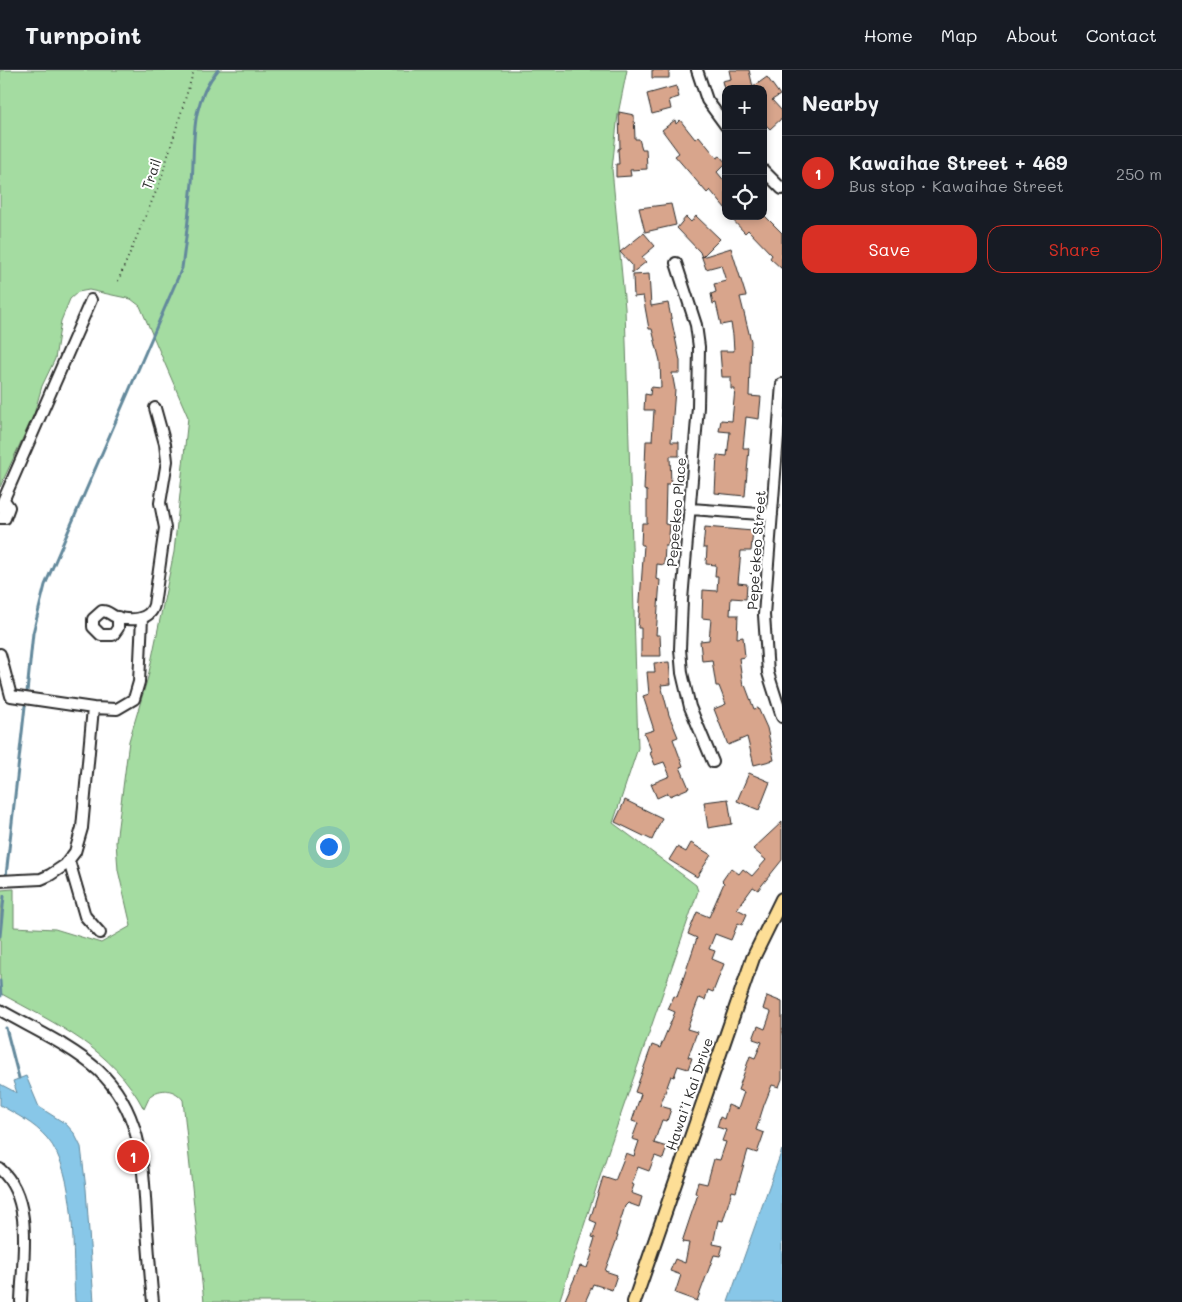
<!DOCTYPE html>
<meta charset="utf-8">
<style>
body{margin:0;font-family:Mali,sans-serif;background:#20242c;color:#f1f3f6}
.controls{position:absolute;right:15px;top:15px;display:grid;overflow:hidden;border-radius:10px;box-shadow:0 2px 8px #0003}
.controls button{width:45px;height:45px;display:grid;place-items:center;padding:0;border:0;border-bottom:1px solid #363941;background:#171b24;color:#f1f3f6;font:25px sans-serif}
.you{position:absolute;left:328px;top:776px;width:18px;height:18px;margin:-12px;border:4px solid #fff;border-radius:50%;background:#1a73e8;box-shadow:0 0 0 8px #1a73e833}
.badge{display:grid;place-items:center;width:32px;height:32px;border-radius:50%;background:#d93025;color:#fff;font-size:16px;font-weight:700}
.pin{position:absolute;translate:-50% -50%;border:2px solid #fff;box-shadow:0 1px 5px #0006}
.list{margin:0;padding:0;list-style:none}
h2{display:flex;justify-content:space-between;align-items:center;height:65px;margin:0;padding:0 20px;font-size:21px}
h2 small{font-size:16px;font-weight:400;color:#9ea1a6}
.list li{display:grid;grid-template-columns:32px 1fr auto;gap:15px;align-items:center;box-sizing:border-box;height:75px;padding:0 20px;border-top:1px solid #363941}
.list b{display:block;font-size:19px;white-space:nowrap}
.list p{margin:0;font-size:16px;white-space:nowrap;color:#9ea1a6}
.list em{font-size:16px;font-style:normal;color:#9ea1a6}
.actions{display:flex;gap:10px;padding:15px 20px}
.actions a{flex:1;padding:11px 0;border:1px solid #d93025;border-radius:15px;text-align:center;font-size:18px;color:#d93025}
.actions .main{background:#d93025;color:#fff}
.icon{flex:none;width:28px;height:28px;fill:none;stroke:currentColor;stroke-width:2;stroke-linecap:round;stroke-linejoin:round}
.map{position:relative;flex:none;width:782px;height:1232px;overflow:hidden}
header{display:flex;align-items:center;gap:30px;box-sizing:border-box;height:70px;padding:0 25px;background:#171b24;border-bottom:1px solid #363941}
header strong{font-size:24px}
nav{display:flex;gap:28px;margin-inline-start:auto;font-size:18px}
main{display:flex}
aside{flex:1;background:#171b24}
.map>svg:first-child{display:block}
</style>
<header>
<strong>Turnpoint</strong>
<nav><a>Home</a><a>Map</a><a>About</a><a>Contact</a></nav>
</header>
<main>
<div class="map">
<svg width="782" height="1232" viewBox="0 0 782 1232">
<rect width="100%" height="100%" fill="#fff"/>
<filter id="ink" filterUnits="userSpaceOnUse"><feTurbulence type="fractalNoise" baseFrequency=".02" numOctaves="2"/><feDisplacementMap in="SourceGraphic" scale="10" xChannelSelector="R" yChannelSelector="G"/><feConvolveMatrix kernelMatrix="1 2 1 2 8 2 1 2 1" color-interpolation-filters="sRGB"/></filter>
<g filter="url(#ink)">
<path fill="#a4dca1" stroke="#688466" d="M 0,0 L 627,0 L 618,44 L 612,99 L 625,238 L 638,678 L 613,753 L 696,815 L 698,821 L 610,1076 L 559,1232 L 204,1232 L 183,1030 C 175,1019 161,1017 150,1026 L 144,1039 C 112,978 57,955 0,923 L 0,820 L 14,819 L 14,857 L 55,859 L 101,873 L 131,856 L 118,800 L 116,772 L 129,671 L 148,607 L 174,482 L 188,347 L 140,236 L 131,229 L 89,220 L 78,222 L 70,229 L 61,251 L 55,289 L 42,316 L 34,344 L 0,417 Z"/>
<path fill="#88c7e8" stroke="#63899c" d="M 26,1006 L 39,1037 L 66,1054 L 74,1063 L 81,1077 L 86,1119 L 94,1232 L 75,1232 C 72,1185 78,1104 47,1068 C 34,1053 17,1045 0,1035 L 0,1014 L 17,1023 L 13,1011 Z
M 782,1080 L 782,1232 L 728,1232 Z"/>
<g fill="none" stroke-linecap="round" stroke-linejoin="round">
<path stroke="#63899c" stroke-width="3" d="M 27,622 L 33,563 L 45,515 L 182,198 C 186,170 189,142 192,113 C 195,72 189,34 218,0
M 6,806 L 25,636
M 0,866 L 4,826
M 0,911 L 1,926
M 6,958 L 19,1008"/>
</g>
<path fill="#d8a58c" stroke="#2b2b2b" d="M 652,0 L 669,0 L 669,8 L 652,8 Z
M 729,0 L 749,0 L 753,17 L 767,7 L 780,25 L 772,30 L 782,41 L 782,48 L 770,59 L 763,52 L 763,19 L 724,19 L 722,11 L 731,9 Z
M 676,16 L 679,27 L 669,30 L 671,39 L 652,44 L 647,24 Z
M 619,42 L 634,45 L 635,69 L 639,69 L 642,79 L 646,79 L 647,99 L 630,100 L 631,106 L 616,107 L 616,94 L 619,94 L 618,79 L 620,78 Z
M 675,50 L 676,54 L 680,50 L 695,69 L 699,66 L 717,88 L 720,86 L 726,93 L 717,102 L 726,113 L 726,139 L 710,120 L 707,123 L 675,86 L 679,83 L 662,60 Z
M 671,134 L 676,155 L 645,162 L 639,138 Z
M 696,146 L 720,169 L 702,187 L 731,178 L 746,226 L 740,227 L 751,271 L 749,326 L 761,327 L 759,349 L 746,347 L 743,378 L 749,378 L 745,426 L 715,423 L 717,385 L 727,386 L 730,362 L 719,361 L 721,350 L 732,351 L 735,319 L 731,319 L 731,307 L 722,307 L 720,281 L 734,281 L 733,265 L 731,253 L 721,255 L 716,233 L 713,234 L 711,224 L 716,222 L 714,214 L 726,211 L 721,195 L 706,199 L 700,182 L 677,158 L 686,147 L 691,152 Z
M 729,146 L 765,146 L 782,163 L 782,199 L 770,188 L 772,185 L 748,160 L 745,163 Z
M 644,163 L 655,176 L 642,187 L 646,192 L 632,203 L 632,195 L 620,182 Z
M 649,204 L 651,236 L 668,233 L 680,291 L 680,303 L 672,303 L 675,319 L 671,372 L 679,372 L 679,386 L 670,386 L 671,414 L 666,414 L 665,454 L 670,455 L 668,476 L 665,476 L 664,495 L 657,494 L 656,509 L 660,510 L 656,565 L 660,565 L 661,586 L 641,586 L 641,558 L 638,558 L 644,475 L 641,475 L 642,453 L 647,453 L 647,421 L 644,420 L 646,371 L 652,371 L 654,340 L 644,340 L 645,324 L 650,325 L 651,317 L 661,318 L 660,291 L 652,259 L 649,259 L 643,226 L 634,227 L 633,205 Z
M 705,457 L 753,461 L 751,481 L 741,481 L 738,513 L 747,514 L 746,529 L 731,528 L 730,545 L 738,545 L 737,568 L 743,567 L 745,587 L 739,588 L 743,616 L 745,615 L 754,639 L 758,638 L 767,658 L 774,690 L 754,695 L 747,667 L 728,675 L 714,639 L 726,634 L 719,616 L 716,616 L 712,590 L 702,591 L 700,571 L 709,570 L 711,549 L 702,548 L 703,520 L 717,521 L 718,506 L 715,506 L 716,495 L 706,494 L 707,478 L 703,478 Z
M 669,592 L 671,614 L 661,615 L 669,645 L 678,667 L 673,669 L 683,696 L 680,697 L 689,718 L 670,726 L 668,723 L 657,728 L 651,714 L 670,706 L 664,692 L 655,695 L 650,683 L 652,682 L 644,663 L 654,660 L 643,626 L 649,624 L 647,602 L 655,602 L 654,593 Z
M 749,703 L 770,712 L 759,740 L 737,731 Z
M 728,729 L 732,754 L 708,758 L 704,732 Z
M 625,730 L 662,748 L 652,770 L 615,752 Z
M 782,752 L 782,790 L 758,820 L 753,817 L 737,839 L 747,844 L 742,855 L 738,853 L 731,870 L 715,864 L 709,879 L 715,881 L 712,889 L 724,894 L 713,922 L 708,920 L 705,930 L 699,928 L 687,959 L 697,962 L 688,987 L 692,988 L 688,999 L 678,996 L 674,1007 L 671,1006 L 660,1036 L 671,1039 L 667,1051 L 662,1050 L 654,1073 L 667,1077 L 663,1089 L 655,1086 L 649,1101 L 638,1097 L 632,1114 L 634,1115 L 631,1123 L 642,1127 L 639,1137 L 628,1133 L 625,1136 L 616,1165 L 618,1166 L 605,1201 L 617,1205 L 612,1220 L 593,1214 L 585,1232 L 564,1232 L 580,1196 L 587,1198 L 593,1181 L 591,1181 L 595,1168 L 592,1167 L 597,1153 L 590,1150 L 603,1107 L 615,1111 L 626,1083 L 634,1086 L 639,1071 L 632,1069 L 638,1053 L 632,1051 L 641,1024 L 635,1022 L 652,975 L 660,978 L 675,942 L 668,939 L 674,926 L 677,927 L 697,868 L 688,864 L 697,842 L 709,847 L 724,813 L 722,811 L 731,798 L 739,804 L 743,799 L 752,806 L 766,790 L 753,779 Z
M 691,773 L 711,785 L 697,807 L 669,790 L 677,777 L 686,782 Z
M 767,926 L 782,932 L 782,1009 L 779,1017 L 772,1015 L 764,1035 L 756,1060 L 764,1063 L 757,1083 L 748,1080 L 736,1122 L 732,1121 L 723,1151 L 718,1150 L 713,1174 L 723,1176 L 720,1186 L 714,1185 L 697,1231 L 675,1223 L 681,1205 L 670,1201 L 675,1189 L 685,1193 L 689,1173 L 682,1172 L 698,1124 L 695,1123 L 698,1112 L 707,1114 L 714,1089 L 720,1090 L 726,1072 L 722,1071 L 726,1060 L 717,1057 L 720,1047 L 724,1049 L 728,1035 L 738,1039 L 744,1022 L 738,1020 L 750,986 L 755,988 L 762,972 L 753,969 L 758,956 L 765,959 L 771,942 L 763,939 Z"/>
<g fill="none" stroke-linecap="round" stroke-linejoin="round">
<defs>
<path id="minor" d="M 697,0 L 707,30 L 726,56
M 763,100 L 782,119
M 676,193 L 696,255 L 699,277 L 698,337 L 682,530 L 680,579 L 682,603 L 690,637 L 713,692
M 782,314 L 764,545 L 768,603 L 782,647
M 0,438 L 91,230
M 691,439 L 772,445
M 0,448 L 5,448 L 9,437 L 4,430
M 118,547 L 118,558 L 113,565 L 101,565 L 93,557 L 93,549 L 102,541 C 109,541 110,545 116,547 C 129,551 150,551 154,535 L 165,458 L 160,433 L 167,391 L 165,374 L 155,338
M 0,584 L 11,626 L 93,638
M 69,791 L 85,846 L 100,863
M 0,811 L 41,809 L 50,805 L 65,795 L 75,782 L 82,758 L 93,638 L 117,639 L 134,629 L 139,612 L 142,548
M 0,940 C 33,959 70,975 98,1000 C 140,1039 143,1090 146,1144 C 148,1173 150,1203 153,1232
M 0,1099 C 35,1130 22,1190 21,1232"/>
<path id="major" d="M 634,1232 L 753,888 L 782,829"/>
</defs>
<use href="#minor" stroke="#2b2b2b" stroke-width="14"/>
<use href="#major" stroke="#2b2b2b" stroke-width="16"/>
<path stroke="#2b2b2b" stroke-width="2" stroke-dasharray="1 4" stroke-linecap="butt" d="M 118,211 L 160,112 L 194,0"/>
<use href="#minor" stroke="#fff" stroke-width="10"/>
<use href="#major" stroke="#fdde96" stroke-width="12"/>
</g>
</g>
<g text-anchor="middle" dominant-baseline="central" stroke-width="4" stroke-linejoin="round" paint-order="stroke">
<g font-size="14" fill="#2b2b2b" stroke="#fff">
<text transform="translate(151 104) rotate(-71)">Trail</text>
<text transform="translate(676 442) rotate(-85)">Pepeekeo Place</text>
<text transform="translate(756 480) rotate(-86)">Pepeʻekeo Street</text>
<text transform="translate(689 1024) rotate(-71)">Hawai’i Kai Drive</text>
</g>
</g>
</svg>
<div class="controls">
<button>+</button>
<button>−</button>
<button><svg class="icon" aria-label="locate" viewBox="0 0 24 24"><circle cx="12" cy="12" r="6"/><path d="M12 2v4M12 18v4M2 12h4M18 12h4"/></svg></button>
</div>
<div class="you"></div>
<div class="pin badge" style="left:133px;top:1086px">1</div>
</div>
<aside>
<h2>Nearby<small></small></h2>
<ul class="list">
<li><span class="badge">1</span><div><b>Kawaihae Street + 469</b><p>Bus stop · Kawaihae Street</p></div><em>250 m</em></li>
</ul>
<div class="actions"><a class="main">Save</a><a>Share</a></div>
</aside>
</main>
